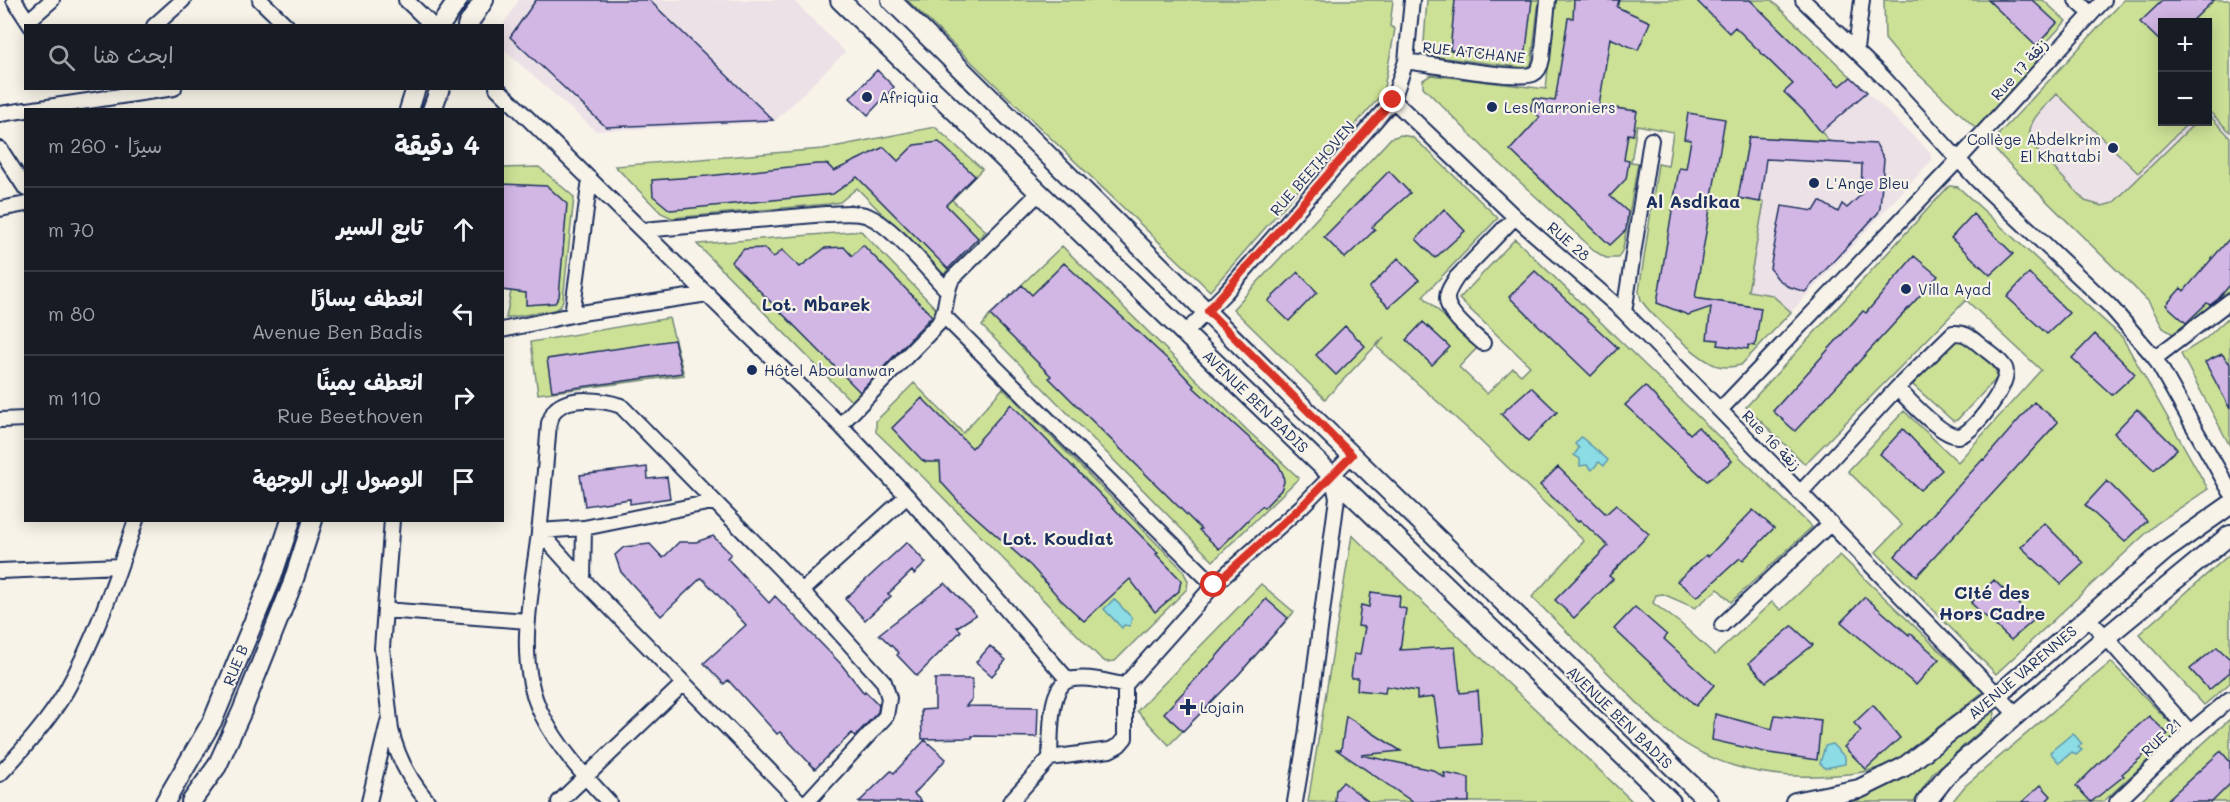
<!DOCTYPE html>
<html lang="ar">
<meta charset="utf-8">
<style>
body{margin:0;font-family:Mali,"Playpen Sans Arabic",sans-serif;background:#242831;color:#f1f3f6;direction:rtl}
.controls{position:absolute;right:18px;top:18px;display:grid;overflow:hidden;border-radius:0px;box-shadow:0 3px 15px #0003}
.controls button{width:54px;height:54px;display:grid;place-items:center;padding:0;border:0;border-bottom:2px solid #363941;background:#171b24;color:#f1f3f6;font:30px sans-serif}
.stop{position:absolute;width:18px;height:18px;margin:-14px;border:4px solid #d93025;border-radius:50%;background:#fff}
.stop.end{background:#d93025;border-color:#fff;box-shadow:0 2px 6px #0008}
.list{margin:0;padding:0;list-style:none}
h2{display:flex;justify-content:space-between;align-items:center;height:78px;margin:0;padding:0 24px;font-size:26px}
h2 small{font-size:20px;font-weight:400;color:#9ea1a6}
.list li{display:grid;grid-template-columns:39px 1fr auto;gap:18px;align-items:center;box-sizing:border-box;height:84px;padding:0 24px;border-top:2px solid #363941}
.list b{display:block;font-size:22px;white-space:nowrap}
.list p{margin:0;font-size:20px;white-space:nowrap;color:#9ea1a6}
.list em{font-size:20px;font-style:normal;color:#9ea1a6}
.icon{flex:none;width:33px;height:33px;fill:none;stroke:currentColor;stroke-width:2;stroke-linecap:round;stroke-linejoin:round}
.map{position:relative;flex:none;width:2230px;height:802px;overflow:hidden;direction:ltr}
.search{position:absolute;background:#171b24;box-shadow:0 3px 15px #0003;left:24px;top:24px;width:480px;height:66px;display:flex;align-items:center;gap:15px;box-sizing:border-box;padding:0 21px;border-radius:0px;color:#9ea1a6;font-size:22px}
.panel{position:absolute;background:#171b24;box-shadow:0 3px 15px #0003;left:24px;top:108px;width:480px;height:414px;border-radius:0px;direction:rtl}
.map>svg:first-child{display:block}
</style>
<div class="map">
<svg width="2230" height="802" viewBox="0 0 2230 802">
<rect width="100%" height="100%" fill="#f7f3e8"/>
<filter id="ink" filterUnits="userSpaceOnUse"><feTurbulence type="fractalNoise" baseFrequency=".0167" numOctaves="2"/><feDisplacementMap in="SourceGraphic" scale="12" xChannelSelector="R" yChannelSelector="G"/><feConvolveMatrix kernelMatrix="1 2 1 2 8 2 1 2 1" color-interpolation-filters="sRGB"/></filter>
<g filter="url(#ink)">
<path fill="#ece1e7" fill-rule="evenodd" d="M 519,0 L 793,0 L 845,52 L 774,122 L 596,131 L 503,49 L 502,26 Z
M 2124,0 L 2230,0 L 2230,216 L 2148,301 L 1996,151 L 1999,134 ZM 2162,22 L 2208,22 L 2208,122 L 2162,122 Z
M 1851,77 L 1931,153 L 1931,161 L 1791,312 L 1775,297 L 1700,283 L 1729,113 L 1807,115 Z"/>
<path fill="#cce196" stroke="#74887a" stroke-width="1.5" d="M 907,0 L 1393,0 L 1390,26 L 1395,29 L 1383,93 L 1210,291 Z
M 1427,0 L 1539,0 L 1531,66 L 1525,68 L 1430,56 L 1426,53 L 1424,42 Z
M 1555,0 L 1771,0 L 1851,77 L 1808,115 L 1829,141 L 1749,137 L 1739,198 L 1764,202 L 1748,291 L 1772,295 L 1791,312 L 1741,365 C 1734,367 1726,368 1718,366 C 1701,362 1651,315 1641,300 L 1639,291 L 1658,164 L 1668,166 L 1673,132 L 1637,125 L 1631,162 L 1638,163 L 1623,249 L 1618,258 L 1606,258 L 1596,252 L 1496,160 L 1423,87 L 1423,80 L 1431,75 L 1546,89 Z
M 1884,0 L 2043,0 L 2066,21 L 2033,57 L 2040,65 L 1980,132 L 1901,58 L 1885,39 Z
M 2124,0 L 2230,0 L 2230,132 L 2208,110 L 2208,22 L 2162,22 L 2162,122 L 2189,122 L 2138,173 L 2057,94 C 2042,110 2026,120 2030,143 L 2085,201 L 2102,206 L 2113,203 L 2196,122 L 2208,122 L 2208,114 L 2230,137 L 2230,293 C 2217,307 2191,330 2173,334 L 2163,328 L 2148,301 L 1996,151 L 1999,134 Z
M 935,127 L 982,169 L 952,200 L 986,231 L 948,269 L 943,276 L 857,188 L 840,202 L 828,204 L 672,218 L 661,213 L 615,166 L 823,149 Z
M 1401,135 L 1412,137 L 1426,149 L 1498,218 L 1423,296 L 1477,348 L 1459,367 L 1487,394 L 1513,368 L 1521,375 L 1530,366 L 1459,299 L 1515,239 L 1812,527 L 1731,602 L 1718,589 L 1695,608 L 1663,594 L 1656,595 L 1653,603 L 1680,623 L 1715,655 L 1772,602 L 1781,610 L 1840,555 L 1983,692 L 1895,761 C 1870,774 1844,775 1815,776 C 1759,778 1705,763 1662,727 C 1646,713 1631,696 1616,681 C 1588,653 1560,625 1532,597 L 1584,541 L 1469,430 L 1377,347 L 1384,337 L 1325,399 L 1233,309 L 1391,138 Z
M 539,167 L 574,197 L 563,300 L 560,307 L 554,310 L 506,318 L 511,291 L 503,290 L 502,168 Z
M 1949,186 L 1958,187 L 2122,337 L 2208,489 L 2156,524 L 1996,674 L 1876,552 L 1902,525 L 1848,471 L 1904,411 L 1958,462 L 2041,370 L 1966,300 L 1805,464 L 1746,407 Z
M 861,231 L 940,313 L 852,402 L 697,244 Z
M 1062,246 L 1247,430 L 1299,478 L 1213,561 L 982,326 L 990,315 Z
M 2230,316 L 2230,446 L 2181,354 L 2204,340 Z
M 669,318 L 684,375 L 538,394 L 531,342 Z
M 1963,338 C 1974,348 1997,362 1997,378 L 1957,420 L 1953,421 L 1913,385 L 1917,377 L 1956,340 Z
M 914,383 L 963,433 L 1003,388 L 1182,569 L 1188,581 L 1187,589 L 1115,661 L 1106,662 L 1101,659 L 923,477 L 876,432 L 876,421 Z
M 1352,535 L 1633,802 L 1308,802 Z
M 2230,554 L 2230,683 L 2204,705 L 2139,634 Z
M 1261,584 L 1294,612 L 1239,674 L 1169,745 L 1137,711 Z
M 2111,662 L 2173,726 L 2176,734 L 2103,802 L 1952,802 L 1965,786 Z
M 1992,710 L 1995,713 L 1993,720 L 1933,773 L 1914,802 L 1842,802 C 1901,787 1944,746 1992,710 Z
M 2230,719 L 2230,802 L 2139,802 L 2143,798 Z"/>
<path fill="#8bdce4" stroke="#5e97ae" stroke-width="1.5" d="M 1581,437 L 1608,460 L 1604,466 L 1599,462 L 1592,470 L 1587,465 L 1580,466 L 1580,459 L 1574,455 L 1579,448 L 1575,444 Z
M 1114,599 L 1132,618 L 1130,626 L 1124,625 L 1122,628 L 1104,609 Z
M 2073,733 L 2082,744 L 2078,747 L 2082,750 L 2076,755 L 2072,752 L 2059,763 L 2050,752 Z
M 1832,744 L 1845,757 L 1845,764 L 1825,768 L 1820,763 L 1825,746 Z"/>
<path fill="#d2b7e4" stroke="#1b2f5e" stroke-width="1.5" d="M 536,0 L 649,0 L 773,120 L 606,127 L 510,37 Z
M 1455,0 L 1532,0 L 1525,58 L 1450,50 Z
M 1574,0 L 1619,0 L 1617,7 L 1650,22 L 1638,50 L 1610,38 L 1599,106 L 1637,111 L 1633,135 L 1628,134 L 1624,160 L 1629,161 L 1626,179 L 1610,196 L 1628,212 L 1626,230 L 1610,245 L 1510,150 L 1540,117 L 1530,109 L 1534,98 L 1555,101 L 1568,18 L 1573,18 Z
M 1696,0 L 1750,0 L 1814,63 L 1840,86 L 1851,77 L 1867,92 L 1821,132 L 1805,112 L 1784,92 L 1793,84 L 1735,27 L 1729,33 Z
M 1988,0 L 2032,0 L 2057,23 L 2036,46 Z
M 2163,0 L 2214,0 L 2191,22 L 2163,22 L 2163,44 L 2140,22 Z
M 877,70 L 894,87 L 868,115 L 850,98 Z
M 1688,113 L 1725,119 L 1695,298 L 1761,308 L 1755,346 L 1748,345 L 1748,349 L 1718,345 L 1719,340 L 1707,339 L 1711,307 L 1688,315 L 1657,303 L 1679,168 L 1686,169 L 1691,140 L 1684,139 Z
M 1749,137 L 1876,144 L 1884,159 L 1880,208 L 1878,213 L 1805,292 L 1787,286 L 1777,278 L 1770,268 L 1782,206 L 1814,211 L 1820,201 L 1838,212 L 1842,204 L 1847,208 L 1861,195 L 1862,164 L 1766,159 L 1760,202 L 1738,198 Z
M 939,142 L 975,176 L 946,205 L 978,238 L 948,269 L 857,177 L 833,194 L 683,209 L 670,210 L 653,196 L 652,180 L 708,176 L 817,164 L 827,164 L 834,171 L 884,147 L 898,161 L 914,145 Z
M 1389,171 L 1410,193 L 1372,227 L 1375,230 L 1345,258 L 1324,237 Z
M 502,184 L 547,186 L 567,204 L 559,297 L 555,303 L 526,305 L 526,293 L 502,290 Z
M 1444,209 L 1465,231 L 1435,258 L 1416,239 Z
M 1973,214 L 2013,254 L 1990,275 L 1951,238 Z
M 2230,238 L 2230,285 L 2218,299 L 2210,305 L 2207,303 L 2186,323 L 2166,305 L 2181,288 L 2184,291 Z
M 863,245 L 932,316 L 860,392 L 731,262 L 744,249 L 764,248 L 773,258 L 782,250 L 800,267 L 825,248 L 844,247 L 852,256 Z
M 1914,256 L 1938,276 L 1795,431 L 1773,411 L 1863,311 L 1866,313 Z
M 1398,258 L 1419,280 L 1389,307 L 1369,288 Z
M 1064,263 L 1177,368 L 1194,386 L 1193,387 L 1278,464 L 1283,474 L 1284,482 L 1281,490 L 1264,508 L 1262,506 L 1219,549 L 1199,530 L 1201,529 L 1049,378 L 1051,376 L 990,315 L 1022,285 L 1032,295 Z
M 1535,271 L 1618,348 L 1591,376 L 1509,297 Z
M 1298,272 L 1317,292 L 1289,321 L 1268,301 Z
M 2029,273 L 2069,313 L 2047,334 L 2007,297 Z
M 1423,322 L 1450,347 L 1432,365 L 1406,340 Z
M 1345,326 L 1365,346 L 1336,375 L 1316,355 Z
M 2095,334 L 2135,374 L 2112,395 L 2072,358 Z
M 674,340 L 682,373 L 552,391 L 547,359 Z
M 2222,354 L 2230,364 L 2230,409 L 2205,362 Z
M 1645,386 L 1690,434 L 1698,427 L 1732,461 L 1707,481 L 1625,405 Z
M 1531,387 L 1557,412 L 1528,441 L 1501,414 Z
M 922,398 L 972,448 L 1011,404 L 1158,553 L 1156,554 L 1181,580 L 1179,591 L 1155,612 L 1130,579 L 1084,621 L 1061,600 L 1031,566 L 960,503 L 941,482 L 940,462 L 926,462 L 922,460 L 892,428 Z
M 2034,402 L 2058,422 L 1917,576 L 1895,556 L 1983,459 L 1984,460 Z
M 2137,409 L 2177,449 L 2154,470 L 2114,433 Z
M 1903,429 L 1942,470 L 1920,490 L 1880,454 Z
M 647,467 L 648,479 L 667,477 L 670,498 L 630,504 L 630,499 L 585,506 L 580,475 Z
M 1558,467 L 1606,514 L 1616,505 L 1649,534 L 1609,576 L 1613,579 L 1574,618 L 1555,600 L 1608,546 L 1580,520 L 1578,522 L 1540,485 Z
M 2107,481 L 2147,521 L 2125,542 L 2085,505 Z
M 1753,510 L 1774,528 L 1743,560 L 1740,558 L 1697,597 L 1677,581 L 1706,555 L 1708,557 Z
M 2044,523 L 2084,563 L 2061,584 L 2021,547 Z
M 713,536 L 731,554 L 727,558 L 769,603 L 775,596 L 841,664 L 864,693 L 865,691 L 879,705 L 878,712 L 855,736 L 852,733 L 815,769 L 780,732 L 777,734 L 728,680 L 724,684 L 704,663 L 746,625 L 704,580 L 701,578 L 661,616 L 621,572 L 615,555 L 624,547 L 650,544 L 663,558 L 679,542 L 696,542 Z
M 907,542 L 926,563 L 914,574 L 912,571 L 888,594 L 891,596 L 865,620 L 845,599 Z
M 1994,580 L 2034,620 L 2011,640 L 1971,603 Z
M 945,583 L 976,615 L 957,627 L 961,631 L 917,676 L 897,655 L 899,653 L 879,634 Z
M 1371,592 L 1400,596 L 1399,607 L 1406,609 L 1400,650 L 1455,647 L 1460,693 L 1478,691 L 1482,744 L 1441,747 L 1434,697 L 1417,699 L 1417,691 L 1386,686 L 1385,693 L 1357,690 L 1358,678 L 1351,678 L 1354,654 L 1360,655 L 1365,627 L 1358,626 L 1361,605 L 1369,607 Z
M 1865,597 L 1909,635 L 1910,633 L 1939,659 L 1916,685 L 1841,622 Z
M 1266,599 L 1288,618 L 1239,674 L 1183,731 L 1164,713 L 1217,656 Z
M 1635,607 L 1667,635 L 1664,639 L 1714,685 L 1696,706 L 1614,629 Z
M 1792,626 L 1813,645 L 1766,682 L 1749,663 Z
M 990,646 L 1006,660 L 992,676 L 976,662 Z
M 2217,647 L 2230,659 L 2230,672 L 2209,690 L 2190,669 Z
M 935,679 L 972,679 L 972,699 L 966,706 L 1038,707 L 1037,737 L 972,736 L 972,738 L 922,739 L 921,710 L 935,709 Z
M 1873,705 L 1900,738 L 1866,769 L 1844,747 L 1861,731 L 1854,723 Z
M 1715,714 L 1772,729 L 1775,715 L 1821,720 L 1817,760 L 1769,753 L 1712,740 Z
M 1346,716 L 1401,751 L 1361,755 L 1433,770 L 1445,778 L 1444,773 L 1469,778 L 1469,802 L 1413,802 L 1337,750 L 1341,750 Z
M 2149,716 L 2168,734 L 2122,774 L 2124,776 L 2091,802 L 2076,786 L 2121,741 Z
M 925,740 L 946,759 L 914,794 L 922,802 L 859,802 L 891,771 L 894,773 Z
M 2221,751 L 2230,762 L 2230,784 L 2212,802 L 2165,802 Z
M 1343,782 L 1369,802 L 1335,802 L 1336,790 Z
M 2041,785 L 2051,796 L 2045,802 L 2022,802 Z"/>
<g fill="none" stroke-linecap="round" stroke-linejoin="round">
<defs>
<path id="street" d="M 14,0 L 31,26
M 260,0 L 287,26
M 406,0 L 433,26
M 1803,0 L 1882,76 L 1978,181 L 2110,306 L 2155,358 L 2230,491
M 2076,0 L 2091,14
M 28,21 L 52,0
M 154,26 L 183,0
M 1856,49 L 1862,0
M 1406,61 C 1427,64 1519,81 1533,74 C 1539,71 1541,65 1542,59 L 1548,0
M 497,88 L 840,425 L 907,496 L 1068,680
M 1393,100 L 1515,217 L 1624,312 L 2017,715
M 28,110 L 174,88
M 0,114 L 26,110
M 0,149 L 26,189
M 0,209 L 26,204
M 643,230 L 826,214 C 839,214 855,211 868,216 C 894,227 926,269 947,290
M 1624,312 L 1651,140
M 572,315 L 590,179
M 944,316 L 1214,585
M 502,330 L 581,313 L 708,294
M 1185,333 L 1225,293 L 1393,100 L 1406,61 L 1412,0
M 1483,343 C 1473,334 1447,314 1447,299 C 1447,291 1453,283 1457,277 L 1515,217
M 2155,358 L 2230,301
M 1720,410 L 1959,159 L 2104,0
M 0,420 L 26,419
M 840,425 L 938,324 C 948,311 944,295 952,279 L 1040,192
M 1800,493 L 1897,388 L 1953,333 C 1966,332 1971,338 1981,346 C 1988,352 2000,359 2005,368 C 2012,382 1972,436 1958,436 C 1941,436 1909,400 1897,388
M 392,520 L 382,648 L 391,730 C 397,756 411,782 428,802
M 539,531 L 583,580 L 800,802
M 539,531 L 584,528 L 712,502
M 0,571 L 120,566
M 583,580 L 584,528
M 802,591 L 907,496
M 385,610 L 528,621
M 2087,618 L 2106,637 L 2190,732
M 1722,625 L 1831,523
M 1050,758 C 1051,740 1048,687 1069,680 C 1086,675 1109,683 1125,685
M 0,774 C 24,748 48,722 66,691 C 96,638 116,578 136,520
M 369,802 L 388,722
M 559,802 L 683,684
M 609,802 C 584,776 558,747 542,715 C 514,660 532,591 539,533 C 543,497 546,460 549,423 C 551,419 552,414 555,410 C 570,395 604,400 621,406 L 802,591 L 884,682 L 889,698 L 886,716 L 807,802
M 1010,802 L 1050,758 L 1110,750 L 1119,745 L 1125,738 L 1125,685 L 1214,585 L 1302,506 L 1352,455
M 1295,802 L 1306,736 L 1337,498 L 1332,475
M 2117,802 L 2190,732 L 2230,699"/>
<path id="secondary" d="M 840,0 C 1116,268 1394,535 1671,802
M 891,0 L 1328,432 L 1709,802
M 440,26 L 458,0
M 467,26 L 484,0
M 409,110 L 416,88
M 432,110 L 440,88
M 165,802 L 213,720 L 272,577 L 291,520
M 191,802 L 217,766 L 242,711 L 292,585 L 313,520
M 1795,802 L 1859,789 L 1904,767 L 1998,695 L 2166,550 L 2230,505
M 1926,802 L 1948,774 L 2106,637 L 2230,535"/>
</defs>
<use href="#street" stroke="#1b2f5e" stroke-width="18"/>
<use href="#secondary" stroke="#1b2f5e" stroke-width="22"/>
<use href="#street" stroke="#f7f3e8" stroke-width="14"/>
<use href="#secondary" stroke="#f7f3e8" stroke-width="18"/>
</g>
</g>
<g fill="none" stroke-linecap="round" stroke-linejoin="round" filter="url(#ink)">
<path stroke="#d93025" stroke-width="8" d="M 1214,585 L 1302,506 L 1352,455 L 1208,311 L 1393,100"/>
</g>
<g fill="#1b2f5e" stroke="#f7f3e8" stroke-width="2">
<circle cx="867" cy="97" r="6"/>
<circle cx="1492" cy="107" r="6"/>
<circle cx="2113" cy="148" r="6"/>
<circle cx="1814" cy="183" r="6"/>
<circle cx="1906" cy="289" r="6"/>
<circle cx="752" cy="370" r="6"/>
<path d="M1185 698h6v6h6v6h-6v6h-6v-6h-6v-6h6z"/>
</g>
<g text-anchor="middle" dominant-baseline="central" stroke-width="4.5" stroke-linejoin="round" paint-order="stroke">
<g font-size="15" fill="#1b2f5e" stroke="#f7f3e8">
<text transform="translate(1474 52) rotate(6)">RUE ATCHANE</text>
<text transform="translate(2019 69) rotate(-48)">Rue 17 زنقة</text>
<text transform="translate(1312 168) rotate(-49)">RUE BEETHOVEN</text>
<text transform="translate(1569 241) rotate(41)">RUE 28</text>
<text transform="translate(1256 401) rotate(44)">AVENUE BEN BADIS</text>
<text transform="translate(1772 440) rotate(46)">Rue 16 زنقة</text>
<text transform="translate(235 665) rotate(-68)">RUE B</text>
<text transform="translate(2022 672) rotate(-40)">AVENUE VARENNES</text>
<text transform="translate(1620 717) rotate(44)">AVENUE BEN BADIS</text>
<text transform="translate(2161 737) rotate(-43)">RUE 21</text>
</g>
<g font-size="15" fill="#1b2f5e" stroke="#f7f3e8" text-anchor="start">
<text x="879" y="97">Afriquia</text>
<text x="1504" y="107">Les Marroniers</text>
<text x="2101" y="139" text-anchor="end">Collège Abdelkrim<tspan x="2101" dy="17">El Khattabi</tspan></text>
<text x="1826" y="183">L'Ange Bleu</text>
<text x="1918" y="289">Villa Ayad</text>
<text x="764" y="370">Hôtel Aboulanwar</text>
<text x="1200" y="707">Lojain</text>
</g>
<g font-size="18" font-weight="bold" fill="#1b2f5e" stroke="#f7f3e8">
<text x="1693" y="201">Al Asdikaa</text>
<text x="816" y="304">Lot. Mbarek</text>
<text x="1058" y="538">Lot. Koudiat</text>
<text x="1992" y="592">Cité des<tspan x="1992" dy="21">Hors Cadre</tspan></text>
</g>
</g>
</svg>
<div class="controls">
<button>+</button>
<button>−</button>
</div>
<div class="stop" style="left:1214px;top:585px"></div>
<div class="stop end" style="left:1393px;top:100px"></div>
<div class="search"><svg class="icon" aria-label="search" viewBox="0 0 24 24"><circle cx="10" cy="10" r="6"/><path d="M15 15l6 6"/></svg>ابحث هنا</div>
<section class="panel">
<h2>4 دقيقة<small>سيرًا · 260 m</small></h2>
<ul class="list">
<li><svg class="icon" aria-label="ahead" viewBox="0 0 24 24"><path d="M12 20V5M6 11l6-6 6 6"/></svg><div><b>تابع السير</b></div><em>70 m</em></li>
<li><svg class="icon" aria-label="left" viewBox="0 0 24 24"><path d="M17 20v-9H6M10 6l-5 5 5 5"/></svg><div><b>انعطف يسارًا</b><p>Avenue Ben Badis</p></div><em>80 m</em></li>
<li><svg class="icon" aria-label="right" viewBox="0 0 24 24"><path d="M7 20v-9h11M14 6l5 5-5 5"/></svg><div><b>انعطف يمينًا</b><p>Rue Beethoven</p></div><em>110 m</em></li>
<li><svg class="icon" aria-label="arrive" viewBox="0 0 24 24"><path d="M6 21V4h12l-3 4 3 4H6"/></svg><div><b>الوصول إلى الوجهة</b></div></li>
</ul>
</section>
</div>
